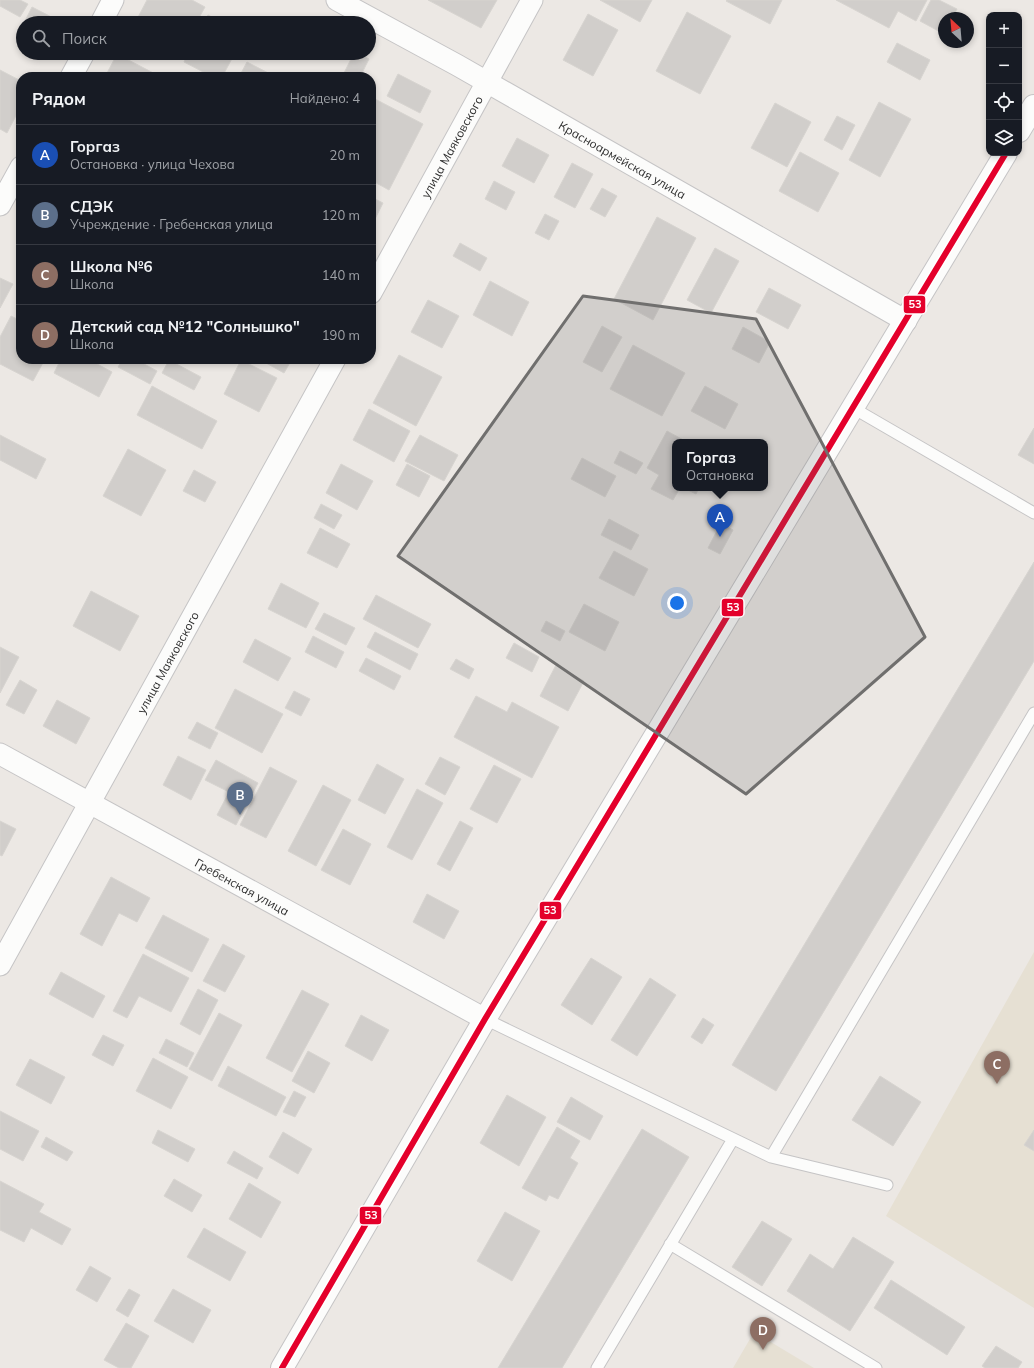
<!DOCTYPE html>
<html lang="ru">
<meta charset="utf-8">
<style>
body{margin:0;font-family:Mulish,sans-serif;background:#242831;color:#f1f3f6}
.controls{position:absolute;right:12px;top:12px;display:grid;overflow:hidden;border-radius:8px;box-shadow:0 2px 6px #0003}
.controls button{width:36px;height:36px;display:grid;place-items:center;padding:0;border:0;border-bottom:1px solid #363941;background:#171b24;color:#f1f3f6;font:20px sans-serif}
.compass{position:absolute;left:938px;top:12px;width:36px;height:36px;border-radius:50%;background:#171b24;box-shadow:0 2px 6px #0003;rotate:334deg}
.you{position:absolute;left:677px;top:603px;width:14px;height:14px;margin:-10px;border:3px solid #fff;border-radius:50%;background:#1a73e8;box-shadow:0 0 0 6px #1a73e833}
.badge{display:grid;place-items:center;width:26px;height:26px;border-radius:50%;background:#706f6e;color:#fff;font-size:13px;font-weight:700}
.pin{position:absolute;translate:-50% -33px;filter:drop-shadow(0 1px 2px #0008)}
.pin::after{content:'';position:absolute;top:21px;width:14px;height:12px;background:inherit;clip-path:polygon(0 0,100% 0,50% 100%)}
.popup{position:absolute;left:672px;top:439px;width:96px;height:52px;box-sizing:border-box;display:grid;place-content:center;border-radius:8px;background:#171b24;filter:drop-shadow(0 1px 3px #0005);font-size:13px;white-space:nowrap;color:#9ea1a6}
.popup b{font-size:15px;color:#f1f3f6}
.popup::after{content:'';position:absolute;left:50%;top:100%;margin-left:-8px;border:8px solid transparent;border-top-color:#171b24}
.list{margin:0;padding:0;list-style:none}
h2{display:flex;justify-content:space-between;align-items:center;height:52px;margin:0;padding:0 16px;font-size:17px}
h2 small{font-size:13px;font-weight:400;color:#9ea1a6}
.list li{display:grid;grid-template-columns:26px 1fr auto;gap:12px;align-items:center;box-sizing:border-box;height:60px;padding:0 16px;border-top:1px solid #363941}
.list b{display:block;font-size:15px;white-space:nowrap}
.list p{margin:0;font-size:13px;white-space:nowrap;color:#9ea1a6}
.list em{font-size:13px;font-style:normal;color:#9ea1a6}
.icon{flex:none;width:22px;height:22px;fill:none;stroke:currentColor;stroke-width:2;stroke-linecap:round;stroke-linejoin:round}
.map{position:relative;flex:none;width:1034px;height:1368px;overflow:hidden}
.search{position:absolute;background:#171b24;box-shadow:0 2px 6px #0003;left:16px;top:16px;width:360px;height:44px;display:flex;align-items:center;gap:10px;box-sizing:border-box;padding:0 14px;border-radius:22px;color:#9ea1a6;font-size:15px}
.panel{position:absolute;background:#171b24;box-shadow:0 2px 6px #0003;left:16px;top:72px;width:360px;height:292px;border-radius:16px}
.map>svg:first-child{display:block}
</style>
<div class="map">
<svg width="1034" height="1368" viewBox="0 0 1034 1368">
<rect width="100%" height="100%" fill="#ece8e4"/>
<path fill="#e6e0d3" d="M 1034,952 L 1034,1308 L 886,1216 Z
M 754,1332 L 814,1368 L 733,1368 Z"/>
<path fill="#d1cecb" stroke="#d7d4d0" d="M 0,0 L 20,0 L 28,4 L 20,17 L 0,6 Z
M 147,0 L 192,0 L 205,7 L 196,23 L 135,23 Z
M 428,0 L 497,0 L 481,28 Z
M 600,0 L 652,0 L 640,22 Z
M 727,0 L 782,0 L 770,24 L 726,1 Z
M 836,0 L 927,0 L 916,21 L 898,11 L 889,28 Z
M 931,0 L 939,0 L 957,9 L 952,18 L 944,18 L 944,34 L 920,21 Z
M 32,7 L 63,23 L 24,23 Z
M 687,12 L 731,36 L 700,94 L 656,71 Z
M 588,14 L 618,30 L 593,76 L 563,60 Z
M 208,15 L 223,23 L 204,23 Z
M 897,43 L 930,60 L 920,80 L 887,62 Z
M 166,53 L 181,53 L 177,59 Z
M 188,53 L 235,53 L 222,77 L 213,77 L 184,62 Z
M 354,53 L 358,53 L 369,59 L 360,77 L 342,77 Z
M 117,54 L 161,77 L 105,77 Z
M 247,62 L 276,77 L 239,77 Z
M 0,70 L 21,81 L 21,106 L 7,133 L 0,129 Z
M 398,74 L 431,91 L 420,113 L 387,96 Z
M 375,99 L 423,124 L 389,190 L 371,180 L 371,106 Z
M 879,102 L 911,119 L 880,177 L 849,160 Z
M 775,103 L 811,122 L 787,167 L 751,148 Z
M 837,116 L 855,125 L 842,150 L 824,140 Z
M 517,138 L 549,155 L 534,183 L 502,166 Z
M 800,152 L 839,173 L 818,212 L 779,191 Z
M 572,163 L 593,174 L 575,208 L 554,197 Z
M 494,181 L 515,192 L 506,210 L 485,199 Z
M 602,188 L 617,196 L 605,217 L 590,209 Z
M 371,197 L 383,203 L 371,227 Z
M 545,214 L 559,221 L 549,240 L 535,233 Z
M 657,217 L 696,238 L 653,320 L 614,299 Z
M 460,243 L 487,258 L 480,271 L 453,256 Z
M 715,248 L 739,261 L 711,313 L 687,300 Z
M 0,278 L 13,284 L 0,308 Z
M 490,281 L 529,302 L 512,336 L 473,315 Z
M 769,288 L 801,305 L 788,329 L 756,312 Z
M 428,300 L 459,316 L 442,348 L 411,332 Z
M 11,316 L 21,321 L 21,359 L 45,359 L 33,381 L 0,364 L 0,337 Z
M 602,326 L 622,337 L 602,372 L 583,362 Z
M 743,327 L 770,342 L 759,363 L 732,349 Z
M 633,345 L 685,373 L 662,416 L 610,389 Z
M 399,355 L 442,377 L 416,426 L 373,403 Z
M 61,359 L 88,359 L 112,372 L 99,397 L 54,373 Z
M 123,359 L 135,359 L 157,371 L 150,384 L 118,367 Z
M 259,359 L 292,359 L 284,373 Z
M 169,360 L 201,377 L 194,390 L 162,373 Z
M 241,360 L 277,378 L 259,412 L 224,394 Z
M 152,386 L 217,421 L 202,449 L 137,415 Z
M 705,386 L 738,404 L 725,429 L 691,411 Z
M 369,409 L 410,431 L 394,462 L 353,440 Z
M 1034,428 L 1034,464 L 1018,455 Z
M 667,431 L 687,442 L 675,442 L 675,488 L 680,488 L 673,500 L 651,489 L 659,475 L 647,468 Z
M 0,435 L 46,459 L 36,479 L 0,460 Z
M 420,435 L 458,455 L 444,481 L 405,461 Z
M 128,449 L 166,470 L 141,516 L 103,496 Z
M 620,451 L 643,463 L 636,474 L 614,463 Z
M 582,458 L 616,476 L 605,497 L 571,479 Z
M 341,464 L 373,481 L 357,510 L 326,493 Z
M 407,464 L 430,476 L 419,497 L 396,485 Z
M 194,470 L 216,482 L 205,502 L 183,491 Z
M 684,488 L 699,488 L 696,494 Z
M 321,504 L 342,515 L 334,529 L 314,518 Z
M 609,519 L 639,535 L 631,550 L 601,535 Z
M 721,523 L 733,530 L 720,554 L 708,548 Z
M 320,528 L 350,544 L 337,568 L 307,553 Z
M 614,551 L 648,569 L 634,596 L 599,578 Z
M 1034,562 L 1034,661 L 776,1091 L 732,1065 Z
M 281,583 L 319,603 L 306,628 L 268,609 Z
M 91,591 L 139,616 L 120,651 L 73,626 Z
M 376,595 L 431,624 L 418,648 L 363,619 Z
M 584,604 L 619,622 L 605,651 L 569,632 Z
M 324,613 L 355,628 L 346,645 L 315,629 Z
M 546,621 L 565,631 L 560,641 L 541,631 Z
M 375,632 L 418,654 L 410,670 L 367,647 Z
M 313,636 L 344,652 L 336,668 L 305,652 Z
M 255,639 L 291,658 L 278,681 L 243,662 Z
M 514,643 L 539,657 L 532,672 L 506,658 Z
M 0,647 L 19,657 L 0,693 Z
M 366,658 L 401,676 L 394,690 L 359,671 Z
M 456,659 L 474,669 L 469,679 L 450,669 Z
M 556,665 L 584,681 L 568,711 L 540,696 Z
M 20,680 L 37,690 L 24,714 L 6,705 Z
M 235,689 L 283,714 L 262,753 L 215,728 Z
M 294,691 L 310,699 L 301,716 L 285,708 Z
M 476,696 L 507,712 L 512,702 L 559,727 L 532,778 L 454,737 Z
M 57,700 L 90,718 L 76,744 L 43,726 Z
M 197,722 L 218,733 L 210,749 L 188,738 Z
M 178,756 L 206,770 L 191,800 L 163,785 Z
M 440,757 L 460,767 L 445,795 L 425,784 Z
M 216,760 L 258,783 L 236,825 L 217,815 L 229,792 L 205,780 Z
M 377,764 L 404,779 L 385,814 L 358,800 Z
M 494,765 L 521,779 L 497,823 L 470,809 Z
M 270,767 L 297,781 L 266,838 L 240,825 Z
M 323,785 L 351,800 L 316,866 L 288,851 Z
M 417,789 L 443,803 L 412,860 L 387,847 Z
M 0,821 L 16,829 L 2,856 L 0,855 Z
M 460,821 L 473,828 L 450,871 L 437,864 Z
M 343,829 L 371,844 L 350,885 L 321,870 Z
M 111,877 L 150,898 L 137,922 L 119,913 L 102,946 L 80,934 Z
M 427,894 L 459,911 L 444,939 L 413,922 Z
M 163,915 L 209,939 L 192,972 L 145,948 Z
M 223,944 L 245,956 L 225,992 L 203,981 Z
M 143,954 L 189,978 L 171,1012 L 139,996 L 127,1018 L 113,1011 Z
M 591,958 L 622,977 L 592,1025 L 561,1005 Z
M 61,972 L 105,996 L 93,1018 L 49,994 Z
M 650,978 L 676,995 L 637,1056 L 611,1040 Z
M 198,989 L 218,1000 L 200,1035 L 180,1024 Z
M 302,990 L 329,1004 L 292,1072 L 266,1058 Z
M 219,1013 L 242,1025 L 212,1081 L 189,1069 Z
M 361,1015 L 389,1030 L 372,1061 L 345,1046 Z
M 703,1018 L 714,1025 L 702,1044 L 691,1037 Z
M 103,1035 L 124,1045 L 113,1066 L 92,1055 Z
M 166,1039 L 194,1053 L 187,1067 L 159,1053 Z
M 308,1051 L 330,1063 L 314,1093 L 292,1081 Z
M 153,1058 L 188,1077 L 171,1109 L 136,1091 Z
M 30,1059 L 65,1077 L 51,1104 L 16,1085 Z
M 228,1066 L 286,1097 L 276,1116 L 218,1086 Z
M 880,1076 L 921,1102 L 893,1146 L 852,1120 Z
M 294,1091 L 306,1097 L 295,1117 L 283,1112 Z
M 507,1095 L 546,1117 L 519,1166 L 480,1143 Z
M 571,1097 L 603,1116 L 590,1140 L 557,1122 Z
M 0,1111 L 39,1131 L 23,1161 L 0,1149 Z
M 557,1127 L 580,1141 L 570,1158 L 578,1163 L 558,1199 L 549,1195 L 546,1201 L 522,1188 Z
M 642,1129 L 689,1157 L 562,1368 L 498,1368 Z
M 158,1130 L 195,1149 L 188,1162 L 152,1143 Z
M 1034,1130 L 1034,1151 L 1024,1145 Z
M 283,1132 L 312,1149 L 298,1174 L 269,1157 Z
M 46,1137 L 73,1152 L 67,1161 L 41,1147 Z
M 234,1151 L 263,1168 L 257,1179 L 227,1163 Z
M 174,1179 L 202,1195 L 192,1212 L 164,1196 Z
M 0,1181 L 44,1204 L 39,1212 L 71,1229 L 62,1245 L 31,1228 L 24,1242 L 0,1230 Z
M 249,1183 L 281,1202 L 261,1238 L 229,1219 Z
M 505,1212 L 540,1231 L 512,1281 L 477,1261 Z
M 762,1221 L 792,1239 L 762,1286 L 732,1267 Z
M 204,1228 L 246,1252 L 230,1281 L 187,1257 Z
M 853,1237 L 894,1262 L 850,1331 L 787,1291 L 810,1254 L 833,1269 Z
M 90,1266 L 111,1278 L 97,1302 L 76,1290 Z
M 891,1280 L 965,1327 L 947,1355 L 874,1308 Z
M 129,1289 L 140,1295 L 128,1317 L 116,1310 Z
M 173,1289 L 211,1310 L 193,1343 L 154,1321 Z
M 126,1323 L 149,1336 L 131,1368 L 119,1368 L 104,1360 Z
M 996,1346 L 1022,1362 L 1018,1368 L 985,1368 L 982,1366 Z"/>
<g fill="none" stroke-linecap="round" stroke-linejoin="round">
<defs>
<path id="service" d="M 853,408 L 1034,513
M 485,1019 L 771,1157 L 887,1185
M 771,1157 L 1034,713
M 670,1244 L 876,1368
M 597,1368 L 733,1139"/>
<g id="minor">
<path id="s1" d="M 337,0 L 457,65 L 906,321"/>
<path d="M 101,23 L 113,0"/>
<path d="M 71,77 L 84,53"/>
<path d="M 0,205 L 21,167"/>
<path id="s2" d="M 371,293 L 532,0"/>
<path id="s3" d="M 0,754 L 485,1019"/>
<path id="s4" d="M 0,965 L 335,359"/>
</g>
<path id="tertiary" d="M 1019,131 L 1034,106
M 282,1368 L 485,1019 L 1006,153"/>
</defs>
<use href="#service" stroke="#c5c4c5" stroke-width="13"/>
<use href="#minor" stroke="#c5c4c5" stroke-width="23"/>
<use href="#tertiary" stroke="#c5c4c5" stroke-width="24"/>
<use href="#service" stroke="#fcfcfb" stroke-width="11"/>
<use href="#minor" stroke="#fcfcfb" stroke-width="21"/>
<use href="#tertiary" stroke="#fcfcfb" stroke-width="22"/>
<defs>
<path id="bus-1" d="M 282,1368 L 485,1019 L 1006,153"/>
</defs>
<use href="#bus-1" stroke="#fff" stroke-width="9"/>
<use href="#bus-1" stroke="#e4002b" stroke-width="6"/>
</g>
<path fill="#706f6e" fill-opacity="0.2" stroke="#706f6e" stroke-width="3" stroke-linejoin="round" d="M 583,296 L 756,319 L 925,637 L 746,794 L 398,556 Z"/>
<g text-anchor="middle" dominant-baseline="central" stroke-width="3.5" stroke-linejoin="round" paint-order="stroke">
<g font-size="12" fill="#2e2e2e" stroke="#fff">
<text stroke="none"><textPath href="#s2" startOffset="167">улица Маяковского</textPath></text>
<text stroke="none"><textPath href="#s1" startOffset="327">Красноармейская улица</textPath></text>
<text stroke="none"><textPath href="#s4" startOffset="346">улица Маяковского</textPath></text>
<text stroke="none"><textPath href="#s3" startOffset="276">Гребенская улица</textPath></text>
</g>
</g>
<g stroke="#fff" stroke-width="1.5">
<rect x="903" y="295" width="23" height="19" rx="4" fill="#e4002b"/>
<rect x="721" y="598" width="23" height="19" rx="4" fill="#e4002b"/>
<rect x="539" y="901" width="23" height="19" rx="4" fill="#e4002b"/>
<rect x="359" y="1206" width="23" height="19" rx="4" fill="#e4002b"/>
</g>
<g font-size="11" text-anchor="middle" font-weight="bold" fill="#fff">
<text x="915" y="308">53</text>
<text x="733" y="611">53</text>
<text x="550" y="914">53</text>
<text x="371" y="1219">53</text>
</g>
</svg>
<div class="controls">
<button>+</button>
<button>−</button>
<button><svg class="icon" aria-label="locate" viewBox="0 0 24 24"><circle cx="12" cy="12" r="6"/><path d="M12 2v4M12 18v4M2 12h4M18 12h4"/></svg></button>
<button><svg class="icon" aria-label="layers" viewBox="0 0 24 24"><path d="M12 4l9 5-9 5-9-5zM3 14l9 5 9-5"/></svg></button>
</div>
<svg class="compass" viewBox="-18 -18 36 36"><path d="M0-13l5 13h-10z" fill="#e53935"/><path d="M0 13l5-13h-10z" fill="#9ea1a6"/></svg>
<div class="you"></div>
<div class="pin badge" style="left:720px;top:537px;background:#1a4fb4">A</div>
<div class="popup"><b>Горгаз</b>Остановка</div>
<div class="pin badge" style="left:240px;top:815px;background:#5c6f8a">B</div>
<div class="pin badge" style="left:997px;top:1084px;background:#8d6e63">C</div>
<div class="pin badge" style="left:763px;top:1350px;background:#8d6e63">D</div>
<div class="search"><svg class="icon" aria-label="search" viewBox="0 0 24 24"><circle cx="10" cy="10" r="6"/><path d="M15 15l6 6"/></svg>Поиск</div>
<section class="panel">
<h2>Рядом<small>Найдено: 4</small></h2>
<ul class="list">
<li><span class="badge" style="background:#1a4fb4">A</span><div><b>Горгаз</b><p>Остановка · улица Чехова</p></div><em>20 m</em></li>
<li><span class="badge" style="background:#5c6f8a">B</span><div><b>СДЭК</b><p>Учреждение · Гребенская улица</p></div><em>120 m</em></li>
<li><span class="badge" style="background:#8d6e63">C</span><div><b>Школа №6</b><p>Школа</p></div><em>140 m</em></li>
<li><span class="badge" style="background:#8d6e63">D</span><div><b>Детский сад №12 &quot;Солнышко&quot;</b><p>Школа</p></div><em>190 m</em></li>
</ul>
</section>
</div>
